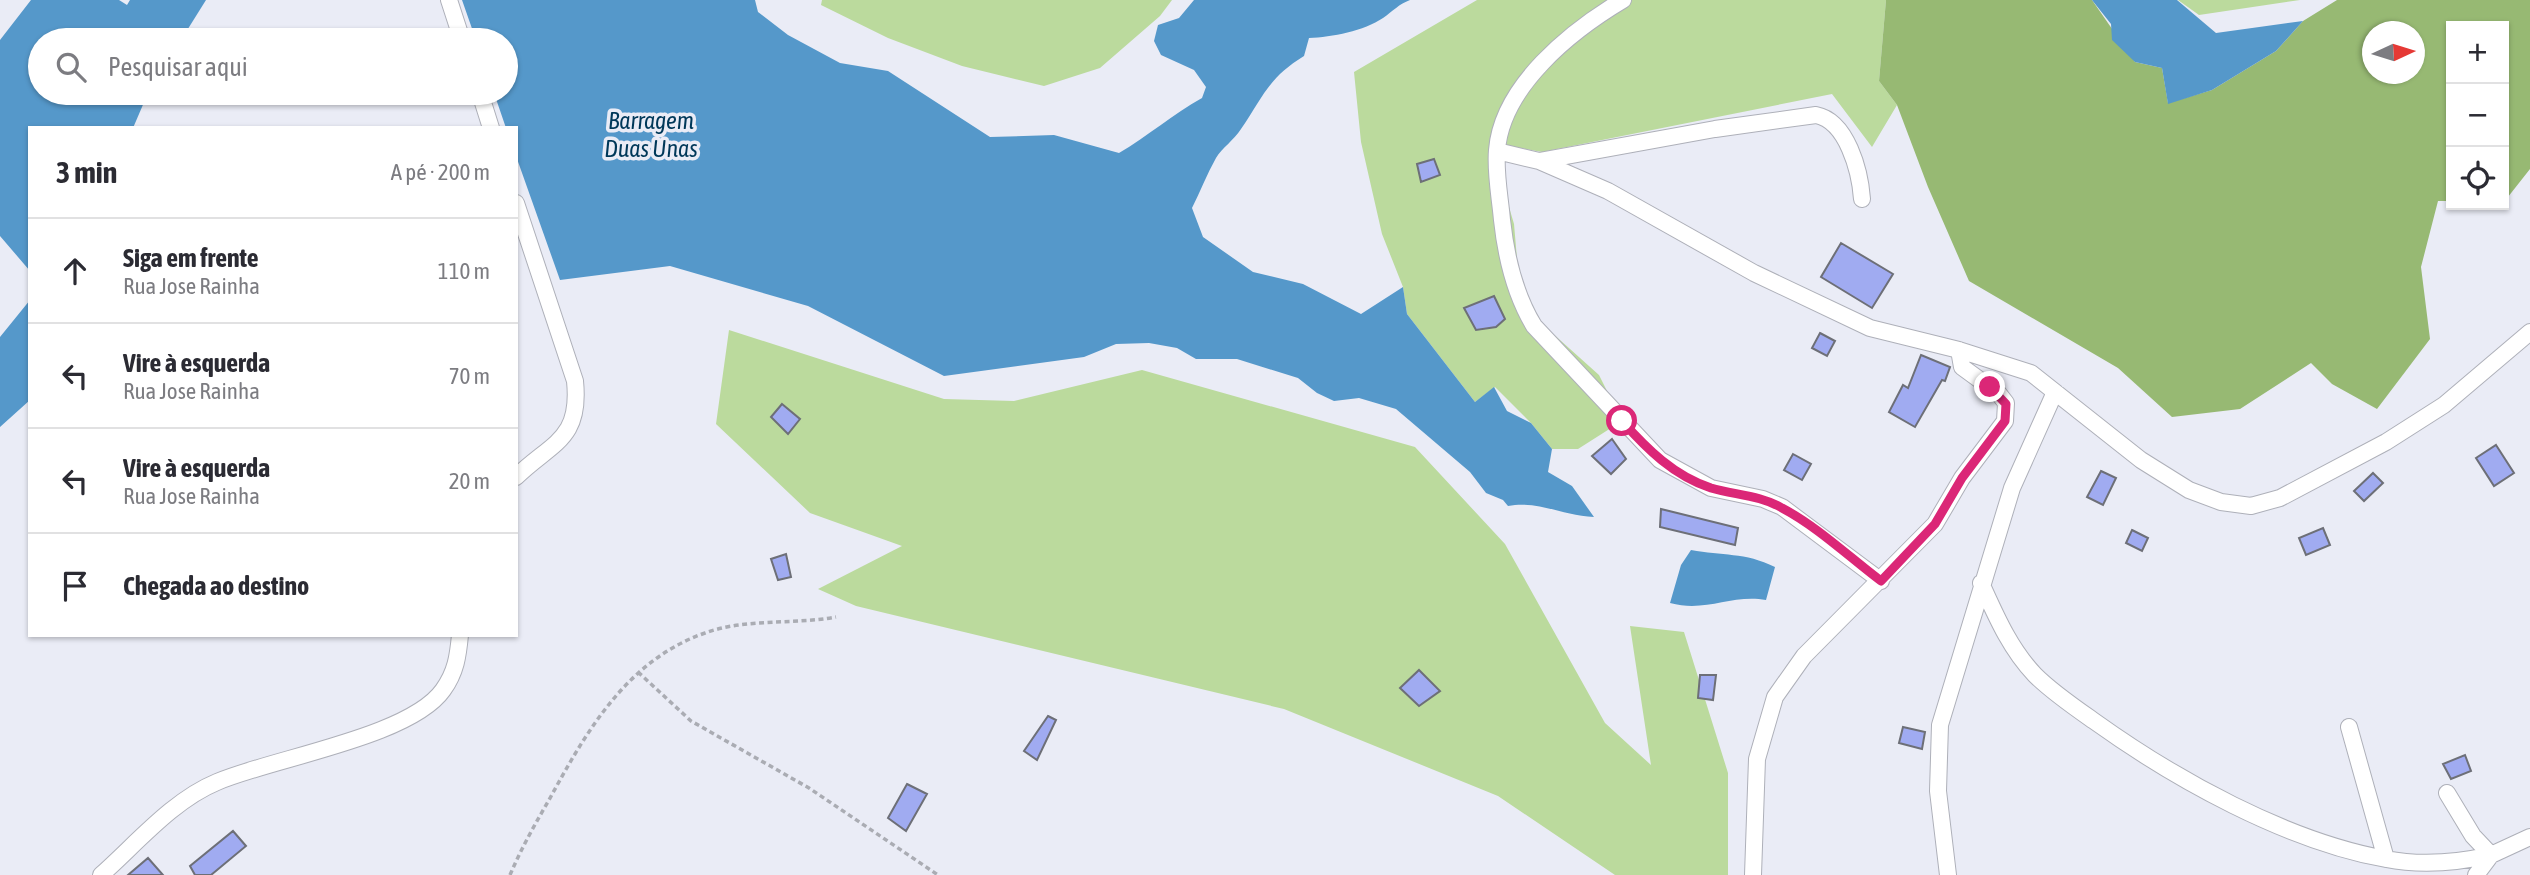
<!DOCTYPE html>
<html lang="pt">
<meta charset="utf-8">
<style>
body{margin:0;font-family:"Asap Condensed",sans-serif;background:#f7f7f7;color:#2b2b33}
.controls{position:absolute;right:21px;top:21px;display:grid;overflow:hidden;border-radius:0px;box-shadow:0 2px 5px #0004}
.controls button{width:63px;height:63px;display:grid;place-items:center;padding:0;border:0;border-bottom:2px solid #e1e1e2;background:#fff;color:#2b2b33;font:35px sans-serif}
.compass{position:absolute;left:2362px;top:21px;width:63px;height:63px;border-radius:50%;background:#fff;box-shadow:0 2px 5px #0004;rotate:86deg}
.stop{position:absolute;width:21px;height:21px;margin:-16px;border:5px solid #db2777;border-radius:50%;background:#fff}
.stop.end{background:#db2777;border-color:#fff;box-shadow:0 2px 7px #0008}
.list{margin:0;padding:0;list-style:none}
h2{display:flex;justify-content:space-between;align-items:center;height:91px;margin:0;padding:0 28px;font-size:30px}
h2 small{font-size:23px;font-weight:400;color:#7c7c81}
.list li{display:grid;grid-template-columns:46px 1fr auto;gap:21px;align-items:center;box-sizing:border-box;height:105px;padding:0 28px;border-top:2px solid #e1e1e2}
.list b{display:block;font-size:26px;white-space:nowrap}
.list p{margin:0;font-size:23px;white-space:nowrap;color:#7c7c81}
.list em{font-size:23px;font-style:normal;color:#7c7c81}
.icon{flex:none;width:38px;height:38px;fill:none;stroke:currentColor;stroke-width:2;stroke-linecap:round;stroke-linejoin:round}
.map{position:relative;flex:none;width:2530px;height:875px;overflow:hidden}
.search{position:absolute;background:#fff;box-shadow:0 2px 5px #0004;left:28px;top:28px;width:490px;height:77px;display:flex;align-items:center;gap:18px;box-sizing:border-box;padding:0 24px;border-radius:38px;color:#7c7c81;font-size:26px}
.panel{position:absolute;background:#fff;box-shadow:0 2px 5px #0004;left:28px;top:126px;width:490px;height:511px;border-radius:0px}
.map>svg:first-child{display:block}
</style>
<div class="map">
<svg width="2530" height="875" viewBox="0 0 2530 875">
<rect width="100%" height="100%" fill="#eaecf6"/>
<path fill="#bbda9d" d="M 822,0 L 1172,0 L 1160,16 L 1100,68 L 1044,86 L 962,66 L 888,38 L 821,5 Z
M 1477,0 L 1886,0 L 1879,81 L 1897,105 L 1872,147 L 1832,94 L 1542,152 L 1498,144 L 1497,166 L 1514,224 L 1521,305 L 1599,375 L 1622,421 L 1578,449 L 1552,449 L 1531,423 L 1495,387 L 1475,402 L 1407,314 L 1403,287 L 1382,234 L 1361,142 L 1354,72 Z
M 2178,0 L 2300,0 L 2199,15 Z
M 729,330 L 944,399 L 1014,401 L 1142,370 L 1415,447 L 1505,544 L 1605,723 L 1651,765 L 1630,626 L 1684,632 L 1728,773 L 1728,875 L 1615,875 L 1498,796 L 1284,709 L 856,606 L 818,589 L 902,546 L 810,513 L 716,424 Z"/>
<path fill="#97b973" fill-rule="evenodd" d="M 1886,0 L 2092,0 L 2135,62 L 2162,68 L 2168,103 L 2212,90 L 2276,51 L 2303,21 L 2337,0 L 2530,0 L 2530,169 L 2504,202 L 2504,26 L 2451,26 L 2451,201 L 2438,201 L 2421,267 L 2430,339 L 2377,409 L 2332,384 L 2311,363 L 2240,409 L 2172,417 L 2118,368 L 1969,281 L 1928,187 L 1897,105 L 1879,81 ZM 2372,32 L 2414,32 L 2414,74 L 2372,74 Z"/>
<path fill="#5598ca" d="M 31,0 L 119,0 L 127,5 L 130,0 L 206,0 L 181,40 L 40,40 L 40,93 L 148,93 L 133,128 L 30,128 L 30,271 L 0,236 L 0,40 Z
M 462,0 L 755,0 L 758,12 L 788,35 L 840,63 L 888,71 L 990,137 L 1054,135 L 1119,153 C 1148,136 1173,114 1202,98 L 1206,87 L 1194,70 L 1161,55 L 1154,41 L 1158,25 L 1179,18 L 1194,0 L 1410,0 C 1399,4 1393,11 1383,18 C 1364,31 1332,37 1309,38 L 1304,56 C 1268,78 1263,97 1241,129 C 1234,140 1222,148 1216,158 C 1207,174 1200,192 1192,208 L 1203,237 L 1253,272 L 1303,284 L 1361,314 L 1403,287 L 1407,314 L 1475,402 L 1494,387 L 1507,411 L 1531,423 L 1552,449 L 1548,472 L 1572,486 L 1594,517 C 1563,516 1538,500 1508,506 L 1503,500 L 1486,493 L 1470,472 L 1396,409 L 1359,398 L 1334,401 L 1317,393 L 1298,378 L 1237,359 L 1196,359 L 1177,348 L 1149,343 L 1116,344 L 1084,357 L 944,376 L 808,306 L 670,266 L 560,280 L 516,156 L 516,128 L 506,128 L 494,93 L 506,93 L 506,40 L 476,40 Z
M 2092,0 L 2177,0 L 2216,33 L 2303,21 L 2276,51 L 2212,90 L 2168,104 L 2162,68 L 2135,62 L 2112,40 L 2111,24 Z
M 30,300 L 30,400 L 0,427 L 0,337 Z
M 1691,550 C 1722,556 1745,552 1775,567 L 1766,600 C 1731,594 1706,613 1670,603 L 1681,565 Z"/>
<path fill="#a0abf1" stroke="#6d6f77" stroke-width="2" d="M 1434,159 L 1440,175 L 1421,182 L 1417,164 Z
M 1841,243 L 1893,274 L 1872,308 L 1821,277 Z
M 1494,296 L 1505,319 L 1496,327 L 1476,330 L 1464,308 Z
M 1820,333 L 1835,341 L 1827,356 L 1812,348 Z
M 1921,355 L 1950,367 L 1945,381 L 1942,380 L 1915,427 L 1889,412 L 1903,385 L 1908,388 Z
M 782,404 L 800,419 L 788,434 L 771,417 Z
M 1612,439 L 1626,459 L 1611,474 L 1592,456 Z
M 2496,445 L 2514,473 L 2494,486 L 2476,458 Z
M 1793,454 L 1811,464 L 1802,480 L 1784,470 Z
M 2101,471 L 2116,478 L 2103,505 L 2087,497 Z
M 2373,473 L 2383,483 L 2364,501 L 2354,491 Z
M 1661,509 L 1738,528 L 1735,545 L 1660,527 Z
M 2323,528 L 2330,545 L 2306,555 L 2299,538 Z
M 2132,530 L 2148,538 L 2142,551 L 2126,543 Z
M 786,554 L 791,577 L 778,580 L 771,559 Z
M 1419,670 L 1440,691 L 1419,706 L 1400,688 Z
M 1700,675 L 1716,675 L 1713,700 L 1698,698 Z
M 1048,716 L 1056,720 L 1037,760 L 1024,751 Z
M 1903,727 L 1925,732 L 1922,749 L 1899,743 Z
M 2465,755 L 2471,771 L 2451,779 L 2443,764 Z
M 907,784 L 927,794 L 906,831 L 888,818 Z
M 233,831 L 246,846 L 211,875 L 195,875 L 190,866 Z
M 148,858 L 163,875 L 128,875 Z"/>
<g fill="none" stroke-linecap="round" stroke-linejoin="round">
<defs>
<path id="minor" d="M 449,0 L 462,40
M 1623,0 C 1571,31 1502,86 1497,150 C 1495,173 1500,197 1502,220 C 1506,257 1514,293 1534,326 L 1660,460 L 1711,488 L 1763,499 L 1782,507 L 1881,581
M 480,93 L 491,128
M 1497,151 L 1539,161 L 1715,129 L 1816,115 C 1847,121 1860,171 1862,199
M 1539,161 L 1608,191 L 1754,273 L 1870,328 L 1959,350 L 2031,373 L 2141,460 L 2189,490 L 2221,502 L 2251,506 L 2280,498 L 2386,442 L 2444,405 L 2530,332
M 516,203 L 575,381 C 581,440 552,442 516,477
M 1981,583 C 1996,616 2010,649 2035,675 C 2052,692 2074,707 2094,721 C 2175,779 2286,841 2386,859 C 2422,866 2456,863 2491,855
M 2349,727 L 2386,859
M 2447,793 L 2473,836 L 2491,855
M 101,875 C 136,844 173,800 217,782 C 273,758 410,737 443,690 C 456,672 458,656 460,635
M 1753,875 L 1757,759 L 1775,697 L 1804,656 L 1935,524 L 1962,478 L 2005,421 L 2006,403 L 1999,394 L 1962,367 L 1959,350
M 1948,875 L 1938,791 L 1940,725 L 2012,488 L 2055,392
M 2476,875 L 2491,855 L 2530,837"/>
</defs>
<use href="#minor" stroke="#aeb0b9" stroke-width="18"/>
<path stroke="#aaacb3" stroke-width="3.5" stroke-dasharray="5 3.5" stroke-linecap="butt" d="M 638,672 L 691,721 L 809,788 L 938,875
M 510,875 C 521,849 535,824 549,800 C 586,732 627,660 705,633 C 746,618 793,625 836,617"/>
<use href="#minor" stroke="#fff" stroke-width="16"/>
</g>
<g fill="none" stroke-linecap="round" stroke-linejoin="round">
<path stroke="#db2777" stroke-width="9" d="M 1622,421 C 1647,449 1674,476 1711,488 C 1735,495 1760,495 1782,508 C 1818,527 1849,557 1881,581 L 1935,524 L 1962,478 L 2005,421 L 2006,404 L 1990,387"/>
</g>
<g text-anchor="middle" dominant-baseline="central" stroke-width="7" stroke-linejoin="round" paint-order="stroke">
<g font-size="24" font-style="italic" fill="#003859" stroke="#eaecf6">
<text x="651" y="120">Barragem<tspan x="651" dy="28">Duas Unas</tspan></text>
</g>
</g>
</svg>
<div class="controls">
<button>+</button>
<button>−</button>
<button><svg class="icon" aria-label="locate" viewBox="0 0 24 24"><circle cx="12" cy="12" r="6"/><path d="M12 2v4M12 18v4M2 12h4M18 12h4"/></svg></button>
</div>
<svg class="compass" viewBox="-18 -18 36 36"><path d="M0-13l5 13h-10z" fill="#e53935"/><path d="M0 13l5-13h-10z" fill="#7c7c81"/></svg>
<div class="stop" style="left:1622px;top:421px"></div>
<div class="stop end" style="left:1990px;top:387px"></div>
<div class="search"><svg class="icon" aria-label="search" viewBox="0 0 24 24"><circle cx="10" cy="10" r="6"/><path d="M15 15l6 6"/></svg>Pesquisar aqui</div>
<section class="panel">
<h2>3 min<small>A pé · 200 m</small></h2>
<ul class="list">
<li><svg class="icon" aria-label="ahead" viewBox="0 0 24 24"><path d="M12 20V5M6 11l6-6 6 6"/></svg><div><b>Siga em frente</b><p>Rua Jose Rainha</p></div><em>110 m</em></li>
<li><svg class="icon" aria-label="left" viewBox="0 0 24 24"><path d="M17 20v-9H6M10 6l-5 5 5 5"/></svg><div><b>Vire à esquerda</b><p>Rua Jose Rainha</p></div><em>70 m</em></li>
<li><svg class="icon" aria-label="left" viewBox="0 0 24 24"><path d="M17 20v-9H6M10 6l-5 5 5 5"/></svg><div><b>Vire à esquerda</b><p>Rua Jose Rainha</p></div><em>20 m</em></li>
<li><svg class="icon" aria-label="arrive" viewBox="0 0 24 24"><path d="M6 21V4h12l-3 4 3 4H6"/></svg><div><b>Chegada ao destino</b></div></li>
</ul>
</section>
</div>
